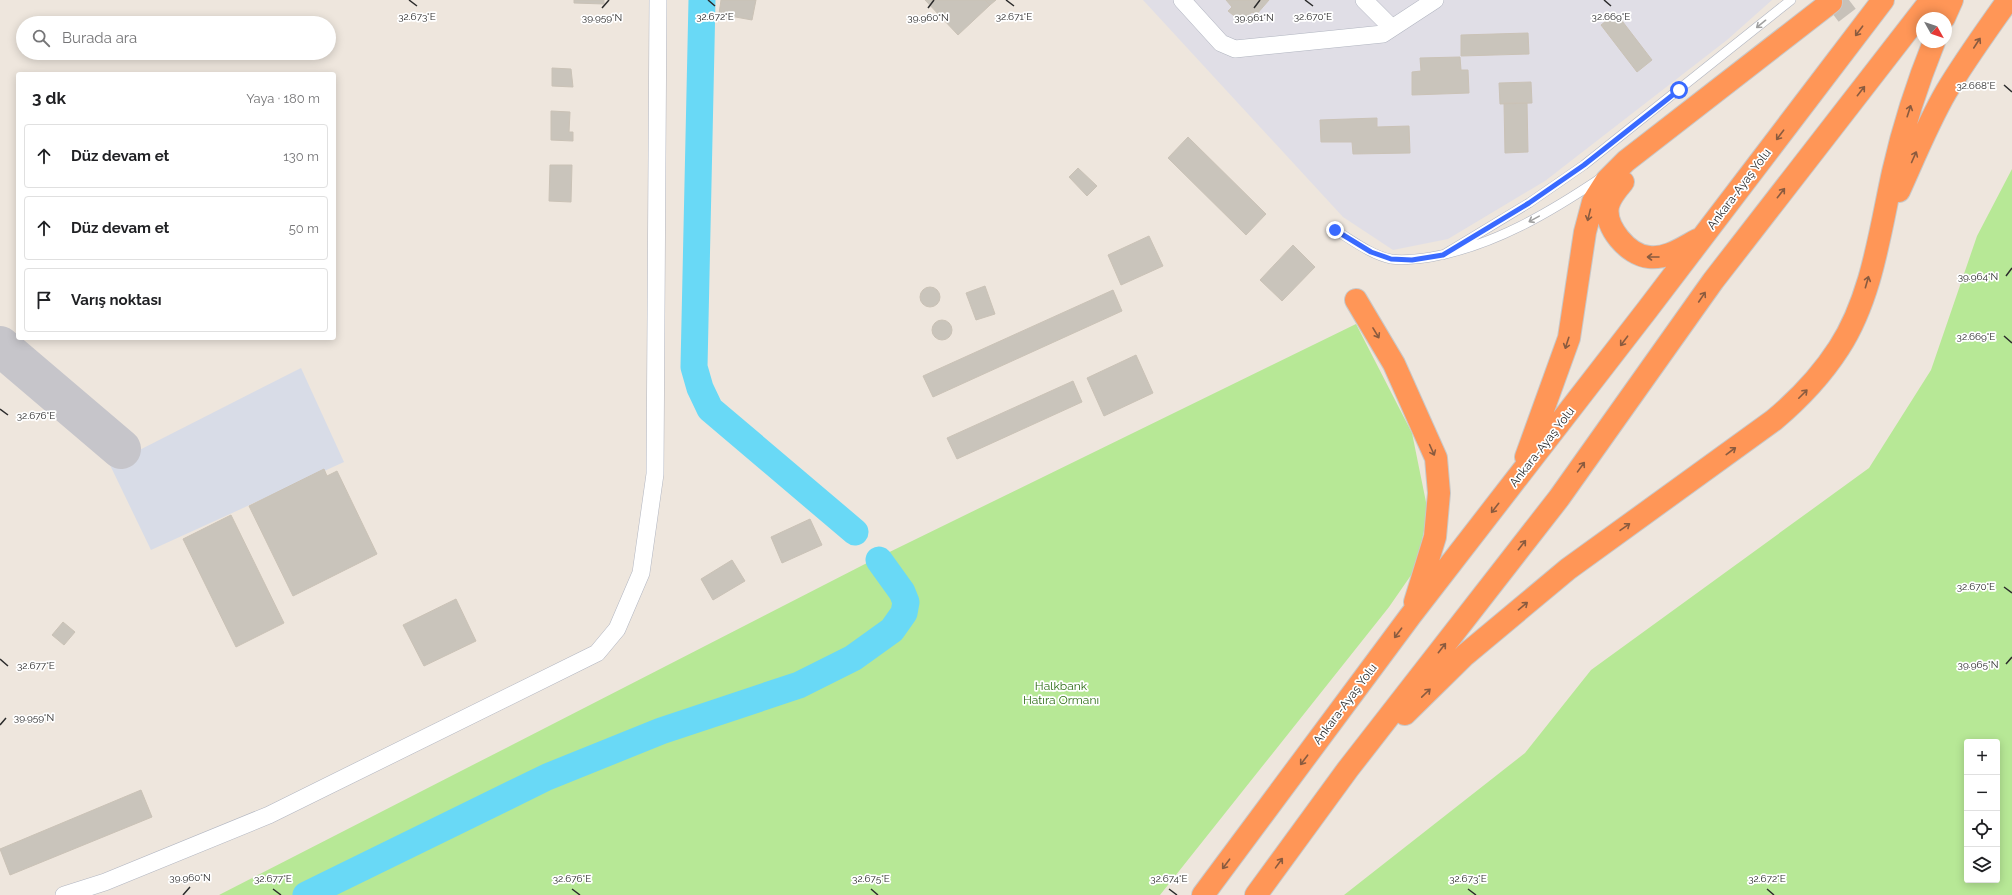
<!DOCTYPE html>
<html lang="tr">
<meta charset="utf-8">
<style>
body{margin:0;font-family:Raleway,sans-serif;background:#f6f6f6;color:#202124}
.controls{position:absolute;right:12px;bottom:12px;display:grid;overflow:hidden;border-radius:4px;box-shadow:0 2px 10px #0003}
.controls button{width:36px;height:36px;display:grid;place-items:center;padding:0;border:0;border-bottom:1px solid #e0e0e0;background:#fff;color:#202124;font:20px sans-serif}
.compass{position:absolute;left:1916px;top:12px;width:36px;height:36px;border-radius:50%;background:#fff;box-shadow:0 2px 10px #0003;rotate:130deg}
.stop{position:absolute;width:12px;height:12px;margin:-9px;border:3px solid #396aff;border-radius:50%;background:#fff}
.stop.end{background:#396aff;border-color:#fff;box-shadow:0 1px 4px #0008}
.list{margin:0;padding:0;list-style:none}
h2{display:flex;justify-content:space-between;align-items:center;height:52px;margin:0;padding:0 16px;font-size:17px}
h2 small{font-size:13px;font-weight:400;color:#757577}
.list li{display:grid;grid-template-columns:26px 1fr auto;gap:12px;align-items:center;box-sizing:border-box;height:64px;margin:0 8px 8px;padding:0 8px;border:1px solid #e0e0e0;border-radius:4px}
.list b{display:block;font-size:15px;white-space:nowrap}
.list em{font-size:13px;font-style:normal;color:#757577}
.icon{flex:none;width:22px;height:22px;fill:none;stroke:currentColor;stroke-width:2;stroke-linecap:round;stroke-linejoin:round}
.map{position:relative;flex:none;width:2012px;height:895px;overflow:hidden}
.search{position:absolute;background:#fff;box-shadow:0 2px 10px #0003;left:16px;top:16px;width:320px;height:44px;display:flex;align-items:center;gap:10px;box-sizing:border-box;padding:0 14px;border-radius:22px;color:#757577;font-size:15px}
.panel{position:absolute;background:#fff;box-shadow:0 2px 10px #0003;left:16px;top:72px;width:320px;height:268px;border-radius:4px}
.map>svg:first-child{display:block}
</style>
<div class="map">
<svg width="2012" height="895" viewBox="0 0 2012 895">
<rect width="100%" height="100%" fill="#eee6dd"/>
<path fill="#e0dee6" d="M 1143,0 L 1772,0 L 1727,40 L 1545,181 L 1448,239 L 1393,250 L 1343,217 Z"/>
<path fill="#d8dce7" d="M 301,368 L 344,462 L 151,550 L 110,465 Z"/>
<path fill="#b7e896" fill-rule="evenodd" d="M 2012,169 L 2012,895 L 1344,895 L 1525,753 L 1591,670 L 1869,468 L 1931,370 L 1977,236 ZM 1967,742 L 1997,742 L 1997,880 L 1967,880 Z
M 1356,324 L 1412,433 L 1428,512 L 1416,568 L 1389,607 L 1160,895 L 219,895 L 865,564 Z"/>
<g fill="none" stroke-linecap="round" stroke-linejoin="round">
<path stroke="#69d9f6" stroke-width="27" d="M 702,0 L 694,367 L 700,388 L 710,409 L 855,532
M 306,895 L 547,777 L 661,731 L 799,685 L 853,658 L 892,630 L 904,613 L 906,602 L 902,592 L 879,560"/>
<path stroke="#c6c5ca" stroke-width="40" d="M 0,346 L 121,449"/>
</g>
<path fill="#c9c4bb" stroke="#cac2b6" d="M 574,0 L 604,0 L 604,4 L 574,3 Z
M 721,0 L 756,0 L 752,20 L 719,14 Z
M 925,0 L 985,0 L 990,5 L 958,35 Z
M 985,0 L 996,0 L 990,5 Z
M 1226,0 L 1269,0 L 1256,15 L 1252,12 L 1243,23 L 1228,11 L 1232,7 Z
M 1616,13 L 1652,60 L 1637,72 L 1601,25 Z
M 1528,33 L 1529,54 L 1461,56 L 1461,35 Z
M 1460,57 L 1461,70 L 1468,70 L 1469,93 L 1412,95 L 1412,72 L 1421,71 L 1420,58 Z
M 552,68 L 571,69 L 573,87 L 552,86 Z
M 1531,82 L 1532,103 L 1500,104 L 1499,83 Z
M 1504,103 L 1527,103 L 1528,152 L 1505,153 Z
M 551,111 L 570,112 L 569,132 L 573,132 L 573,141 L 551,140 Z
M 1377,118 L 1377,127 L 1409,126 L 1410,153 L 1353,154 L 1352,142 L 1321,142 L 1320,120 Z
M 1188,137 L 1266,214 L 1246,235 L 1168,158 Z
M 550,165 L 572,165 L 571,202 L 549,201 Z
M 1078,168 L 1097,186 L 1087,196 L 1069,177 Z
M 1149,236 L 1163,266 L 1121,285 L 1108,255 Z
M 1293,245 L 1315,267 L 1282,301 L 1260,280 Z
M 985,286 L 995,314 L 976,320 L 966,293 Z
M920 297a10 10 0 1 1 20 0a10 10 0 1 1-20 0Z
M 1113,290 L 1122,311 L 933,397 L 923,376 Z
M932 330a10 10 0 1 1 20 0a10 10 0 1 1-20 0Z
M 1136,355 L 1153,393 L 1104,416 L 1087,378 Z
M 1073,381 L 1082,402 L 957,459 L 947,438 Z
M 324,469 L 327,476 L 337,471 L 377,554 L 293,596 L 249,506 Z
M 231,515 L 284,623 L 236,647 L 183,539 Z
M 810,519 L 822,545 L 782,563 L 771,537 Z
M 732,560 L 745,581 L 713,600 L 701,579 Z
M 456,599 L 476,641 L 424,666 L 403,625 Z
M 63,622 L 75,632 L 64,645 L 52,635 Z
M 141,790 L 152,817 L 10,875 L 0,849 Z"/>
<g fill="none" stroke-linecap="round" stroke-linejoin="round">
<path stroke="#c7c1b9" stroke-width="22" stroke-dasharray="22 11" stroke-linecap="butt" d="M 1832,13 L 1849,0"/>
<defs>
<path id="lane" d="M 1335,230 C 1352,240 1371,255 1391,259 C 1404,261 1418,259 1431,257 C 1493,246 1549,213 1601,178
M 1443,255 L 1529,203 L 1584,165 L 1791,0"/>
<path id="street" d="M 1182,0 L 1221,43 L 1235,49 L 1383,34 L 1435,0
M 1364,0 L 1392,28
M 64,895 L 105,882 L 269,815 L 597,653 L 617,629 L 641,573 L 655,474 L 658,0"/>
<path id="highway" d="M 1944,18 L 1952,0
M 1623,182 C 1617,189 1610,197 1608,206 C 1604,227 1628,255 1649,257 C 1667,259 1682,248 1697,240
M 1899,191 C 1914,158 1928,123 1946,92 C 1965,60 1987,30 2008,0
M 1356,300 L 1394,364 L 1436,458 L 1439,493 L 1435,537 L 1415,602
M 1526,457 L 1569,338 L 1585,232 L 1593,202 L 1607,180 L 1626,161 L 1831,2
M 1405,714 L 1465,655 L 1568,569 L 1774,420 C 1799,399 1821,376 1839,348 C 1872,297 1880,231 1893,172 C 1903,128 1917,84 1934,42
M 1203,895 L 1411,615 L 1647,310 L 1883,0
M 1256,895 L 1348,769 L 1559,498 L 1713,281 L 1931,0"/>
</defs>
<use href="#lane" stroke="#b1b5c0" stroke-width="10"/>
<use href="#street" stroke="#b1b5c0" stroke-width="18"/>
<use href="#highway" stroke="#c8c8c8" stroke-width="24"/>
<use href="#lane" stroke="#fff" stroke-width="9"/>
<use href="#street" stroke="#fff" stroke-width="17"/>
<use href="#highway" stroke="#ff9657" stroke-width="22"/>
</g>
<defs><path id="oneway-shaft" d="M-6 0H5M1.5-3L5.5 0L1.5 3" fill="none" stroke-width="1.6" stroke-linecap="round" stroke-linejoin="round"/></defs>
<g stroke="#a0a0a0">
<use href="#oneway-shaft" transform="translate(1761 24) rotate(141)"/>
<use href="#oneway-shaft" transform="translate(1534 219) rotate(151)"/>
</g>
<g stroke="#8a5b3f">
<use href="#oneway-shaft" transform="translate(1859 31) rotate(127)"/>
<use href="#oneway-shaft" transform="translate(1977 43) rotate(-57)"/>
<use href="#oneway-shaft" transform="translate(1861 91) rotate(-52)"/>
<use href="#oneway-shaft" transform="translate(1909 111) rotate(-72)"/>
<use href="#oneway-shaft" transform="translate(1780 135) rotate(127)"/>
<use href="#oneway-shaft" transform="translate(1914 157) rotate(-66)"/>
<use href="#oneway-shaft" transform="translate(1781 193) rotate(-52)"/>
<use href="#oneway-shaft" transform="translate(1589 215) rotate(104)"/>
<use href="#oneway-shaft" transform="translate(1653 257) rotate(-180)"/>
<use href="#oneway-shaft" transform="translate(1867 282) rotate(-74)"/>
<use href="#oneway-shaft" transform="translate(1702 297) rotate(-56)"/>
<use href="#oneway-shaft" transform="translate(1376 333) rotate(59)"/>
<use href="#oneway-shaft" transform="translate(1624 341) rotate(127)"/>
<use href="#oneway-shaft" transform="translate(1567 343) rotate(108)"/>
<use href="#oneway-shaft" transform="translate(1803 394) rotate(-45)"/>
<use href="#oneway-shaft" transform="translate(1432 450) rotate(66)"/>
<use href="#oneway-shaft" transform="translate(1731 451) rotate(-37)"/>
<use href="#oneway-shaft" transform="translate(1581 467) rotate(-54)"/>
<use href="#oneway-shaft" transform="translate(1495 508) rotate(128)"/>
<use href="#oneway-shaft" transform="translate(1625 527) rotate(-35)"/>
<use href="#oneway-shaft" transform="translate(1522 545) rotate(-52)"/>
<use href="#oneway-shaft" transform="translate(1523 606) rotate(-40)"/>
<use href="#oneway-shaft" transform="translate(1398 633) rotate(127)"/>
<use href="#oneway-shaft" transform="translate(1442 648) rotate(-52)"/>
<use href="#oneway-shaft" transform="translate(1426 693) rotate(-44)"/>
<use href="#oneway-shaft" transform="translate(1304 760) rotate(127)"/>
<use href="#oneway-shaft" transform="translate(1279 863) rotate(-54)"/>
<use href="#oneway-shaft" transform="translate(1226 864) rotate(127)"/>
</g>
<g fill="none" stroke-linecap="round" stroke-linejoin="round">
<path stroke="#396aff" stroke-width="5" d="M 1335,230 L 1371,252 L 1391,259 L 1412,260 L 1443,255 L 1529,203 L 1584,165 L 1679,90"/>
</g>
<path fill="none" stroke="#2b2b2b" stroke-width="1.5" d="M 409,0 L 417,6M 708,0 L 715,6M 1006,0 L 1014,6M 1305,0 L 1313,6M 1604,0 L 1611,6M 602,8 L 609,0M 928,8 L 934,0M 1254,8 L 1260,0M 2004,85 L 2012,92M 2006,276 L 2012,268M 2004,336 L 2012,343M 0,409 L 8,415M 2004,587 L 2012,593M 0,659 L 8,666M 2006,664 L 2012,657M 0,725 L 6,718M 273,889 L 281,895M 572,889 L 580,895M 871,889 L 878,895M 1169,889 L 1177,895M 1468,889 L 1476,895M 1767,889 L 1774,895M 183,895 L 190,887"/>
<g text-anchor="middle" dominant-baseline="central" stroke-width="3.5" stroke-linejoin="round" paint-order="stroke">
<g font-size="12" fill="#2b2b2b" stroke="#fff">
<text transform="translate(1739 189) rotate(-53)">Ankara-Ayaş Yolu</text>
<text transform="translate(1542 447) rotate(-52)">Ankara-Ayaş Yolu</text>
<text transform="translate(1345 704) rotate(-53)">Ankara-Ayaş Yolu</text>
</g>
<g font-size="12" fill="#2d6e16" stroke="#fff">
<text x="1061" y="686">Halkbank<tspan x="1061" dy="14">Hatıra Ormanı</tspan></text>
</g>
</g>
<g font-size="10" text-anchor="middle" fill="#2b2b2b" stroke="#fff" stroke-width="3.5" stroke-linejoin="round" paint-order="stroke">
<text x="417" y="20">32.673°E</text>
<text x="715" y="20">32.672°E</text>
<text x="1014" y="20">32.671°E</text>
<text x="1313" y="20">32.670°E</text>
<text x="1611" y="20">32.669°E</text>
<text x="602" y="21">39.959°N</text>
<text x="928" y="21">39.960°N</text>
<text x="1254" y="21">39.961°N</text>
<text x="1976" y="89">32.668°E</text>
<text x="1978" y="280">39.964°N</text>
<text x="1976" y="340">32.669°E</text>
<text x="36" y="419">32.676°E</text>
<text x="1976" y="590">32.670°E</text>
<text x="1978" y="668">39.965°N</text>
<text x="36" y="669">32.677°E</text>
<text x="34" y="721">39.959°N</text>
<text x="190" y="881">39.960°N</text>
<text x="273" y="882">32.677°E</text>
<text x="572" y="882">32.676°E</text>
<text x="871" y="882">32.675°E</text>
<text x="1169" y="882">32.674°E</text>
<text x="1468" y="882">32.673°E</text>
<text x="1767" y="882">32.672°E</text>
</g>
</svg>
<div class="controls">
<button>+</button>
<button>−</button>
<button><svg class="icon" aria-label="locate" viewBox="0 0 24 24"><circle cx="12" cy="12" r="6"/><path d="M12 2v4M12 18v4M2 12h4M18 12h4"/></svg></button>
<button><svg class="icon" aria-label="layers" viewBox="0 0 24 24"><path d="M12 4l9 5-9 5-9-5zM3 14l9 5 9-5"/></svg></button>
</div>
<svg class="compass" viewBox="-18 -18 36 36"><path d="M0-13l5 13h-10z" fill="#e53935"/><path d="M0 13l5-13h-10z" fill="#757577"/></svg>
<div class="stop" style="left:1679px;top:90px"></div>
<div class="stop end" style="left:1335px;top:230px"></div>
<div class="search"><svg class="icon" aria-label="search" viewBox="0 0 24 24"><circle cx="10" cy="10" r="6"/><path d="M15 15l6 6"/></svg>Burada ara</div>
<section class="panel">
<h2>3 dk<small>Yaya · 180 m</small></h2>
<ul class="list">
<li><svg class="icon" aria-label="ahead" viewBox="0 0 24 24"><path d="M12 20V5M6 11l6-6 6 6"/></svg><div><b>Düz devam et</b></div><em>130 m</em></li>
<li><svg class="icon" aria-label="ahead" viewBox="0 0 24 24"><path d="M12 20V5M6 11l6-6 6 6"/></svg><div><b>Düz devam et</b></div><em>50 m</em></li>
<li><svg class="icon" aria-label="arrive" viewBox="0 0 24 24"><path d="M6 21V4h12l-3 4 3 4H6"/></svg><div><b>Varış noktası</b></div></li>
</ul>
</section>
</div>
